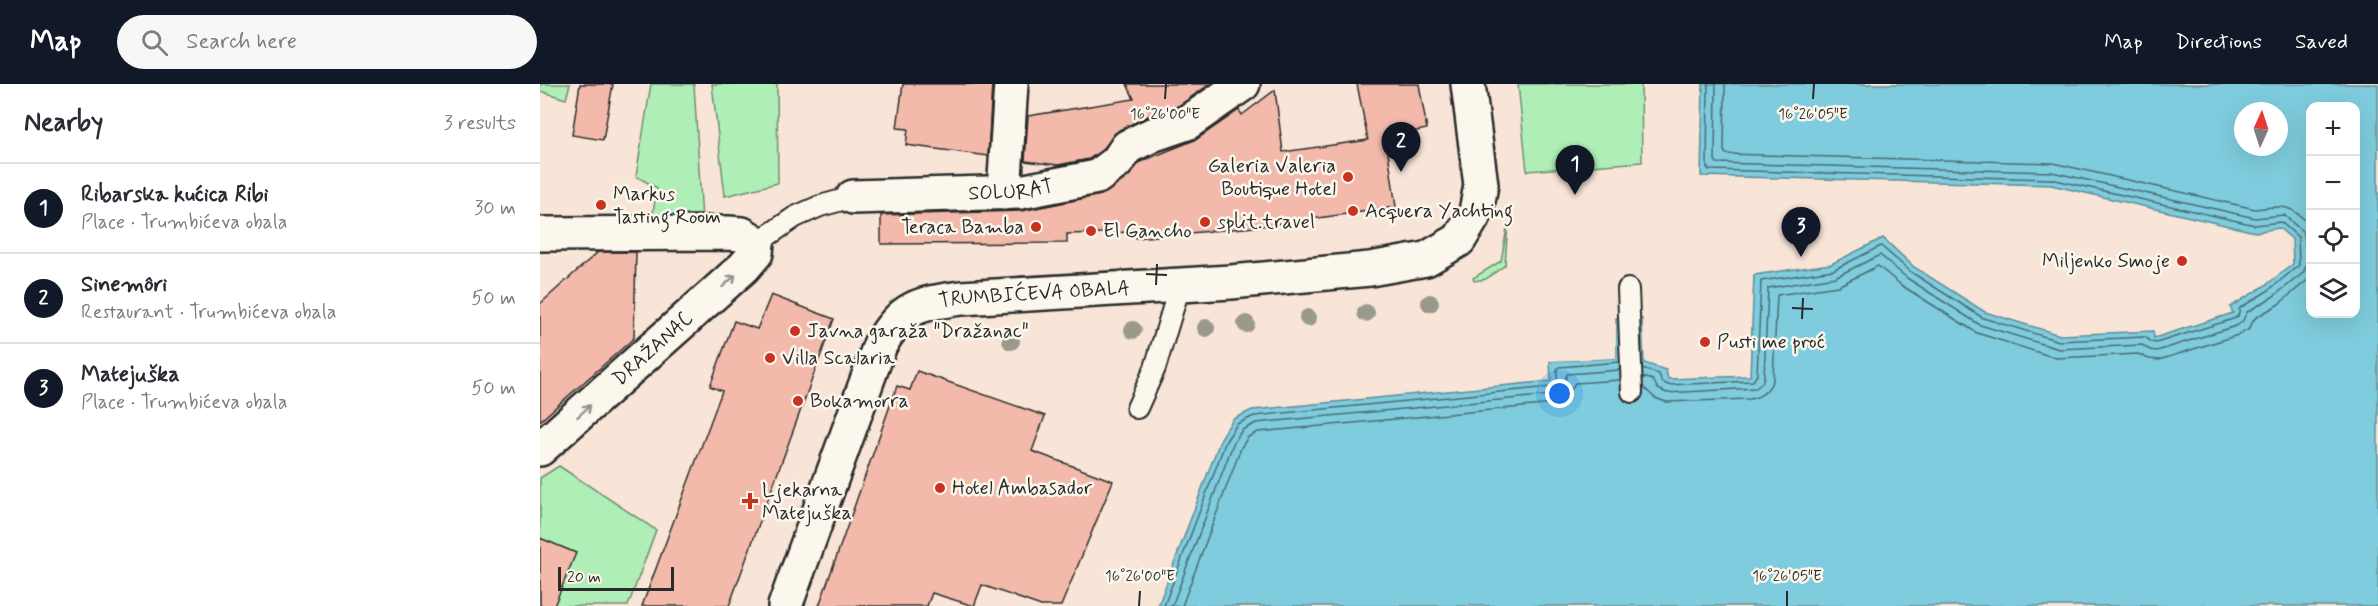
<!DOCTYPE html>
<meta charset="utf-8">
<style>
body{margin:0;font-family:Mynerve,sans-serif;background:#f7f7f7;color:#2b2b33}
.controls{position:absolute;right:18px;top:18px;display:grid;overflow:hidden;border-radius:12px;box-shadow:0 6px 24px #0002}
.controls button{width:54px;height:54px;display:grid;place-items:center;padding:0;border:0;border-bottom:2px solid #e1e1e2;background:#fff;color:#2b2b33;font:30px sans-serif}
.compass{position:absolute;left:1694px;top:18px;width:54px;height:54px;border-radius:50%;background:#fff;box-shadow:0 6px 24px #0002;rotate:3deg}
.scale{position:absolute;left:18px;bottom:15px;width:116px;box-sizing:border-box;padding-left:6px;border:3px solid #2b2b2b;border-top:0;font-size:16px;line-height:21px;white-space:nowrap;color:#2b2b2b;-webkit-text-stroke:4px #fbf7ec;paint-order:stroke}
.you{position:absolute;left:1020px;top:310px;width:21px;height:21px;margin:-15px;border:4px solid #fff;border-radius:50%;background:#1a73e8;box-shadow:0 0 0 9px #1a73e833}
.badge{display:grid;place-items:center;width:39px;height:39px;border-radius:50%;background:#111827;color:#fff;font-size:20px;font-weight:700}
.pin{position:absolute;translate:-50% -50px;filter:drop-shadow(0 2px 3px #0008)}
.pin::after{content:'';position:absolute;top:32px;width:21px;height:18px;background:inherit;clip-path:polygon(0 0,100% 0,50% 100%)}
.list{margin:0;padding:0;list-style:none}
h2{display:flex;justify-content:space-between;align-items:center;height:78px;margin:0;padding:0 24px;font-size:26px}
h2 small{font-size:20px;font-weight:400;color:#7c7c81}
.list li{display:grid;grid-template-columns:39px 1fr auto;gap:18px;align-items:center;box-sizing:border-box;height:90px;padding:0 24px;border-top:2px solid #e1e1e2}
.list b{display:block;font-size:22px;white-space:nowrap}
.list p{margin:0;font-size:20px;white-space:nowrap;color:#7c7c81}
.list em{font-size:20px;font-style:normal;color:#7c7c81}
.icon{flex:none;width:33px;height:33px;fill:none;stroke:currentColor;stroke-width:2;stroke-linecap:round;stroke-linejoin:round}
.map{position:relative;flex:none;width:1838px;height:522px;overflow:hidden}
header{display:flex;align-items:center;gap:36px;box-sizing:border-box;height:84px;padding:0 30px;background:#111827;color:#fff}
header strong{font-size:28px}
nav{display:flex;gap:33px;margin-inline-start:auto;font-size:21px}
.search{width:420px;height:54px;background:#f7f7f7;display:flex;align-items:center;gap:15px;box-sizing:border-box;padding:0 21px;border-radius:33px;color:#7c7c81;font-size:22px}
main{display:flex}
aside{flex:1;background:#fff}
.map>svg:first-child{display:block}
</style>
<header>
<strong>Map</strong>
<div class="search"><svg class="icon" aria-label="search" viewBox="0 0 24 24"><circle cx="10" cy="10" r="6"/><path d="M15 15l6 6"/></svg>Search here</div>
<nav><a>Map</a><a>Directions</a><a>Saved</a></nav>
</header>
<main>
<aside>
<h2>Nearby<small>3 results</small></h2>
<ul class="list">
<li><span class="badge">1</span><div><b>Ribarska kućica Ribi</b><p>Place · Trumbićeva obala</p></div><em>30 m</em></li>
<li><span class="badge">2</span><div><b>Sinemôri</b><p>Restaurant · Trumbićeva obala</p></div><em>50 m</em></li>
<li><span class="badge">3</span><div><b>Matejuška</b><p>Place · Trumbićeva obala</p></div><em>50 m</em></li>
</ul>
</aside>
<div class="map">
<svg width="1838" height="522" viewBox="0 0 1838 522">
<rect width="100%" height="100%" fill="#f9e5d8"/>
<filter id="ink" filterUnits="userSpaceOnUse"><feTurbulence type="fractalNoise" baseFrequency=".0167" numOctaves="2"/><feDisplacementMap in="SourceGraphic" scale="12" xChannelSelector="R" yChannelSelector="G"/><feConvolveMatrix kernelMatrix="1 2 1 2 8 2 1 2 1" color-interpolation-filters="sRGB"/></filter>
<g filter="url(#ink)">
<path fill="#afefb7" stroke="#6d8d71" stroke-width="1.5" d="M 0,0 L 30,0 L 26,15 L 0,7 Z
M 111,0 L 154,0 L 162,136 L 111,142 L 117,104 L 96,92 Z
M 172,0 L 237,0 L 238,99 L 185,112 Z
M 978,0 L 1101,0 L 1102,78 L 987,87 Z
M 968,139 L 965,181 L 946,195 L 934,197 L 933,194 L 961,177 Z
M 19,382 L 116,446 L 88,522 L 0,522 L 0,394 Z"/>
<path fill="#7eccdd" stroke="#5d8c96" stroke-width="1.5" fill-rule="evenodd" d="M 1163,0 L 1838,0 L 1838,522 L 618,522 L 681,354 L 693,335 L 712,326 L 1011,297 L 1010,277 L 1076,274 L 1076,234 L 1102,235 L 1104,279 L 1126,286 L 1128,295 L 1210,292 L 1214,191 L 1291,180 L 1343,154 L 1374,183 L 1445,228 L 1520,251 L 1613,247 L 1614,254 L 1693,229 L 1690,223 L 1726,201 L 1753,180 L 1752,155 L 1739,144 L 1715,148 L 1511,101 L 1161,92 ZM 1770,22 L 1816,22 L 1816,230 L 1770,230 ZM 1703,27 L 1739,27 L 1739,63 L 1703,63 Z"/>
<path fill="#f9e5d8" d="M 1073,239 L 1076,240 L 1076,274 L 1010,277 L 1010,274 L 1073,271 Z"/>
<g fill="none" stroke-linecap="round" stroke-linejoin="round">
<path stroke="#4c6b72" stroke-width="1.5" d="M 1185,0 L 1184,67 L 1186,70 L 1513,79 L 1715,125 C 1742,121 1752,120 1770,142
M 1102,285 L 1119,290 L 1122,298 L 1128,301 L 1213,297 L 1217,291 L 1221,197 L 1293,186 L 1341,162 L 1371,188 L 1443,234 L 1519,257 L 1605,253 L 1611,258 L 1616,259 L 1693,235 L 1698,232 L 1700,224 L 1729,206 L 1759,181 L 1758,153 L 1741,138 L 1715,141 L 1511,95 L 1169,86 L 1167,83 L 1168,0
M 1103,293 L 1113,296 L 1118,305 L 1127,309 L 1216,304 L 1222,299 L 1224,292 L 1228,204 L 1295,193 L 1340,171 L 1367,194 L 1440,241 L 1519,265 L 1602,261 L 1610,266 L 1617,267 L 1696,242 L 1702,238 L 1707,228 L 1734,212 L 1763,189 L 1767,180 L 1764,149 L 1744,131 L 1715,134 L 1512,88 L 1177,79 L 1175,76 L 1176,0
M 1103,303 L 1115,314 L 1126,318 L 1210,315 C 1222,313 1229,307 1233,295 L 1237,211 L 1298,202 L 1338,182 L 1361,201 L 1437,249 L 1516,274 L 1598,270 L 1609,275 L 1619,276 L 1698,251 L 1708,246 L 1715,234 L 1739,220 L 1770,194
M 624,522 L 686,357 L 697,340 L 714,332 L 1011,303 L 1017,298 L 1017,285 L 1019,283 L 1080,278
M 632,522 L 693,360 L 702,346 L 716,339 L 1012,311 L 1022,305 L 1027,290 L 1080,286
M 642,522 L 701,364 L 708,353 L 718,348 L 1013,320 L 1026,314 L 1035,299 L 1080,296"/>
</g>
<path fill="#f3baab" stroke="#2b2b2b" stroke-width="1.5" d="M 40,0 L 73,0 L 63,56 L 32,51 Z
M 363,0 L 452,0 L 448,72 L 366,61 L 368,45 L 357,44 Z
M 587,0 L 670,0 L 638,22 L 606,33 L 579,46 L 563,65 L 549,75 L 518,81 L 485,77 L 488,32 L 594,15 Z
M 817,0 L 879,0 L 887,45 L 842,54 L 846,54 L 856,123 L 715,143 L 596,154 L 595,148 L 527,150 L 527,159 L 341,160 L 341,131 L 481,127 L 561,111 L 588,93 L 600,78 L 657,55 L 699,26 L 702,31 L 735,6 L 743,68 L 828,56 Z
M 58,168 L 96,168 L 94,254 L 0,337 L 0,220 Z
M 231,211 L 294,235 L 189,522 L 102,522 L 182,307 L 170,302 L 194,237 L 217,245 Z
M 377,287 L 505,332 L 492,367 L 573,397 L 521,522 L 501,522 L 442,501 L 434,522 L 392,509 L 387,522 L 279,522 L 357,302 L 370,306 Z
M 0,454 L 36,469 L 14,522 L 0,522 Z"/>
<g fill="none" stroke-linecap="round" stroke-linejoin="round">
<defs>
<path id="lane" d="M 217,159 L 255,133 L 280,122 L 313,113
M 1088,205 L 1092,308
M 597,324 L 615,284 L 640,201"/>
<g id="street">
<path d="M 464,109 L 471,0"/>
<path id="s1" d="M 313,113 L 480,108 L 557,93 L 577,78 L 587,63 L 612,51 L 647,39 L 703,0"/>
<path d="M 0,150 L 188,149 L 202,150 L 217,159 L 216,169 L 204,183 L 0,365"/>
<path id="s2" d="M 245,522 L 340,261 C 363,222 378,220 421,214 L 691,198 L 830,185 L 886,175 L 919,156 L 936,128 L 941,101 L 928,0"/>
</g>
</defs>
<use href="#lane" stroke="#2b2b2b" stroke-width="24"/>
<use href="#street" stroke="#2b2b2b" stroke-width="38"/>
<use href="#lane" stroke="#fbf7ec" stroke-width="20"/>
<use href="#street" stroke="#fbf7ec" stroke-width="33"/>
</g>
<g fill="#9a9a8c">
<circle cx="890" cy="219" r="9"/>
<circle cx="826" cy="229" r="9"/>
<circle cx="768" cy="234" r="9"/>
<circle cx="706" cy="240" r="9"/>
<circle cx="666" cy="244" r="9"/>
<circle cx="593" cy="246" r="9"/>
<circle cx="471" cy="257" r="9"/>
</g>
<defs><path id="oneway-shaft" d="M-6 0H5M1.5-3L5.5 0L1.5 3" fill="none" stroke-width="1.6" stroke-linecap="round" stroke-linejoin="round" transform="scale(1.5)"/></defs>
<g stroke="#93918c">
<use href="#oneway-shaft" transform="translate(189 197) rotate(-42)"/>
<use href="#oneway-shaft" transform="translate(44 327) rotate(-42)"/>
</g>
</g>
<path fill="none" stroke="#2b2b2b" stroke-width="2" d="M 625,15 L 626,0M 1273,15 L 1274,0M 606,190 L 627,191M 616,201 L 617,180M 1252,224 L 1273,225M 1262,235 L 1263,214M 599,522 L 600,507M 1247,522 L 1247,507"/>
<g fill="#c8321e" stroke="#fbf7ec" stroke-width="2">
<circle cx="808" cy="93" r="6"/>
<circle cx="61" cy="121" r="6"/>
<circle cx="813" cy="127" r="6"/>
<circle cx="665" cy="138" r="6"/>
<circle cx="496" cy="143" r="6"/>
<circle cx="551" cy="147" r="6"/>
<circle cx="1642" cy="177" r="6"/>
<circle cx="255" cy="247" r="6"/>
<circle cx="1165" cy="258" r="6"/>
<circle cx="230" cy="274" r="6"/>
<circle cx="258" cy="317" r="6"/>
<circle cx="400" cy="404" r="6"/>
<path d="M207 408h6v6h6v6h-6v6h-6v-6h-6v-6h6z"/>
</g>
<g text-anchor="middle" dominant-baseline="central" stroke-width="5" stroke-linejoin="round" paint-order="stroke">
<g font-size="20" fill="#2b2b2b" stroke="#fbf7ec" text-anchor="start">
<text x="796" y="82" text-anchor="end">Galeria Valeria<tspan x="796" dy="23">Boutique Hotel</tspan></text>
<text x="73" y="110">Markus<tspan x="73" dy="23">Tasting Room</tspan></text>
<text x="825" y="127">Acquera Yachting</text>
<text x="677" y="138">split.travel</text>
<text x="484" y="143" text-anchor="end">Teraca Bamba</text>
<text x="563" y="147">El Gancho</text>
<text x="1630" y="177" text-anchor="end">Miljenko Smoje</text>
<text x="267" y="247">Javna garaža "Dražanac"</text>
<text x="1177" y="258">Pusti me proć</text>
<text x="242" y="274">Villa Scalaria</text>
<text x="270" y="317">Bokamorra</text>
<text x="412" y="404">Hotel Ambasador</text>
<text x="222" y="406">Ljekarna<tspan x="222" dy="23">Matejuška</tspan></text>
</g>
<g font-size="20" fill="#2b2b2b" stroke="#fbf7ec">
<text stroke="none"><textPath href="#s1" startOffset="158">SOLURAT</textPath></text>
<text stroke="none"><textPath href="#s2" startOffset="450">TRUMBIĆEVA OBALA</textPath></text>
<text transform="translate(113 265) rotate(-42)">DRAŽANAC</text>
</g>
</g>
<g font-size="15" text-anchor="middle" fill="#2b2b2b" stroke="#fbf7ec" stroke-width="5" stroke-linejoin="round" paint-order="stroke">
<text x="625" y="35">16°26'00"E</text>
<text x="1273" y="35">16°26'05"E</text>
<text x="600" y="497">16°26'00"E</text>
<text x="1247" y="497">16°26'05"E</text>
</g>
</svg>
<div class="controls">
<button>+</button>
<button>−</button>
<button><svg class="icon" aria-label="locate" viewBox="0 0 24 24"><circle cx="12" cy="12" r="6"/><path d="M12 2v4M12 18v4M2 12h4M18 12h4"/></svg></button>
<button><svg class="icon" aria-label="layers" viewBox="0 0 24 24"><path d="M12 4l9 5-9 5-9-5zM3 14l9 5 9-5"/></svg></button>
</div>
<svg class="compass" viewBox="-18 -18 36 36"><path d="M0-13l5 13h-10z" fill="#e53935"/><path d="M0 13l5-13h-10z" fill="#7c7c81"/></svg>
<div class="scale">20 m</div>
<div class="you"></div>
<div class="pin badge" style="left:1035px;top:111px">1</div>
<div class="pin badge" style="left:861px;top:88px">2</div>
<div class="pin badge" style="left:1261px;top:173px">3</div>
</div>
</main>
